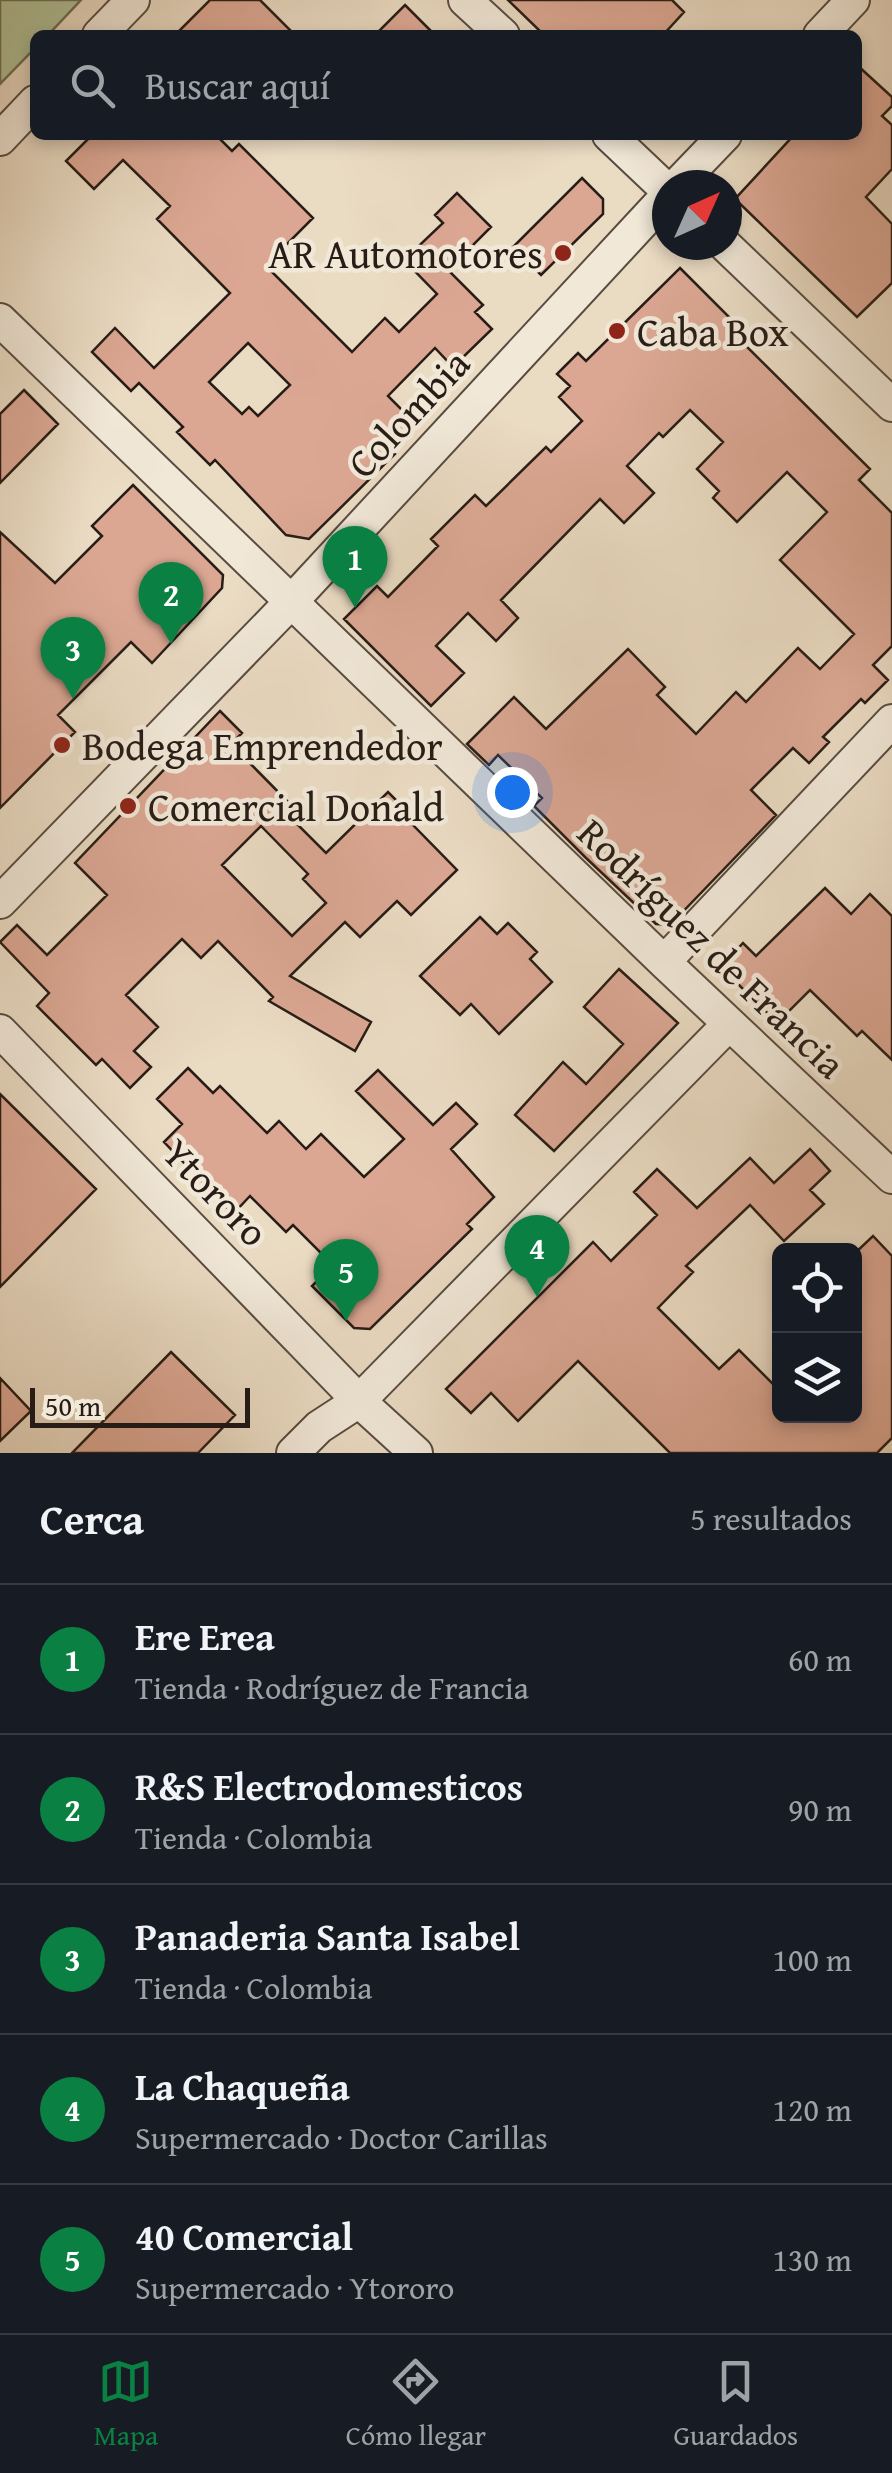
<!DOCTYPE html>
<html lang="es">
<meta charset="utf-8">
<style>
body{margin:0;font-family:"Gentium Book Plus",serif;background:#20242c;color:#f1f3f6}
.controls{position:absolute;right:30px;bottom:30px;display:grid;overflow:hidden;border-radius:15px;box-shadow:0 5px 15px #0003}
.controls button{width:90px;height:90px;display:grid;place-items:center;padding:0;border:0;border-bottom:2px solid #363941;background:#171b24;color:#f1f3f6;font:50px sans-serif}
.compass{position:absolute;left:652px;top:170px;width:90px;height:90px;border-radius:50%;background:#171b24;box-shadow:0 5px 15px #0003;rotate:45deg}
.scale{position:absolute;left:30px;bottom:25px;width:220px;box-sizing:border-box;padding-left:10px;border:5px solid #281d16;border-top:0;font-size:28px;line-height:35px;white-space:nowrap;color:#281d16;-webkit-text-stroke:8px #f1e8d8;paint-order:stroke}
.you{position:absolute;left:512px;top:792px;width:35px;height:35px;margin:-25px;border:8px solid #fff;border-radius:50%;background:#1a73e8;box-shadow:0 0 0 15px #1a73e833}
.badge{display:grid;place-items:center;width:65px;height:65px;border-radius:50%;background:#0b8043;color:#fff;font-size:32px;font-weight:700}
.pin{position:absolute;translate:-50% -82px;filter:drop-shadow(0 2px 5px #0008)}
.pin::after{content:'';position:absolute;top:52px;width:35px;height:30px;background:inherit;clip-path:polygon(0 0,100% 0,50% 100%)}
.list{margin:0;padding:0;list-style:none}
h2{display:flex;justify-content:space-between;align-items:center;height:130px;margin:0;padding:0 40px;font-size:42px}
h2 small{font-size:32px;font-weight:400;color:#9ea1a6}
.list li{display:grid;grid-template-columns:65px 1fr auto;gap:30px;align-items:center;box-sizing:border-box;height:150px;padding:0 40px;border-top:2px solid #363941}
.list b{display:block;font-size:38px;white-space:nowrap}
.list p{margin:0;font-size:32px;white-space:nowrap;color:#9ea1a6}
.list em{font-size:32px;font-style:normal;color:#9ea1a6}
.icon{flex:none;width:55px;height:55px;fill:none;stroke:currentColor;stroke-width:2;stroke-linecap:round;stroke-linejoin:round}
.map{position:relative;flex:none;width:892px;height:1453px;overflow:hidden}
.search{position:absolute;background:#171b24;box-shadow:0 5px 15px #0003;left:30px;right:30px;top:30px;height:110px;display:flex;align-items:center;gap:25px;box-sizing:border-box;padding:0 35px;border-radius:15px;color:#9ea1a6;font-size:38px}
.sheet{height:880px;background:#171b24}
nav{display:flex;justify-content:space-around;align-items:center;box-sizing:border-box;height:140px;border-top:2px solid #363941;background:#171b24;font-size:28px;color:#9ea1a6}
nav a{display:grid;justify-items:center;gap:5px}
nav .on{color:#0b8043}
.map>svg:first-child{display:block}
</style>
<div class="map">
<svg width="892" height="1453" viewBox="0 0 892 1453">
<rect width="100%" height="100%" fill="#eadbc3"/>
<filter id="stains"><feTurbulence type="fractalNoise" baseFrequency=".002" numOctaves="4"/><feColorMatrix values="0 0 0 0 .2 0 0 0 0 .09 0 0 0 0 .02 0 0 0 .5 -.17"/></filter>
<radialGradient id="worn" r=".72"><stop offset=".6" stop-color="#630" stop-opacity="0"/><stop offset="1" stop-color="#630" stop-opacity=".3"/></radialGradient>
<path fill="#b1c198" stroke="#6c6f57" stroke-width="2.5" d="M 0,0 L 81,0 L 48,35 L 35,35 L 35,48 L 0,84 Z"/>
<path fill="#dba793" stroke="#281d16" stroke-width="2.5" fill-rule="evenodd" d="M 210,0 L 260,0 L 295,35 L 175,35 Z
M 508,0 L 672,0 L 684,12 L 663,35 L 544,35 Z
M 405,5 L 435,35 L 375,35 Z
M 857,65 L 892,97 L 892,106 L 882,116 L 892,125 L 892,169 L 866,197 L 892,224 L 892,283 L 857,317 L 735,199 L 794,135 L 857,135 Z
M 92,135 L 216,135 L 232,151 L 239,144 L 313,218 L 276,255 L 280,259 L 269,269 L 352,352 L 385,318 L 399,332 L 437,294 L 404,260 L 443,223 L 435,215 L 457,193 L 491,227 L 448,270 L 483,305 L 475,312 L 492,329 L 453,367 L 435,348 L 388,396 L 417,425 L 392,450 L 395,454 L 309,539 L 286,535 L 215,460 L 210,465 L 177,432 L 183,427 L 139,383 L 131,391 L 92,352 L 115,328 L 154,368 L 230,293 L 157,219 L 170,206 L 123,160 L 94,189 L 66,161 ZM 248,343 L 290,385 L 258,416 L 249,407 L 242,414 L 209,382 Z
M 582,178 L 603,199 L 603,214 L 541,275 L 513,247 Z
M 680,268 L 739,327 L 733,333 L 870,469 L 859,480 L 892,513 L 892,646 L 873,665 L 888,680 L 865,703 L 861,699 L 823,737 L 829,742 L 809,763 L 793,748 L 751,790 L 776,815 L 670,925 L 656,924 L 585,857 L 534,806 L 542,798 L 498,755 L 489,765 L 467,744 L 514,697 L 546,729 L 628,649 L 665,687 L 657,695 L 696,734 L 736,692 L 746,702 L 798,648 L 820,669 L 854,634 L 780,560 L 827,512 L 787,472 L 737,522 L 713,498 L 719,491 L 697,469 L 723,442 L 690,410 L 663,437 L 659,433 L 627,466 L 654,493 L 624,523 L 600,499 L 501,600 L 518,618 L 496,641 L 468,613 L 436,646 L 464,673 L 431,706 L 344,619 L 377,586 L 388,597 L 438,546 L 431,539 L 475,495 L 486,506 L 546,447 L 551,452 L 582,421 L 559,397 L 570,386 L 557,374 L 578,353 L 586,361 Z
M 24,390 L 58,424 L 0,483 L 0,414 Z
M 133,485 L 223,575 L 222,588 L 152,663 L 131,642 L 58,715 L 75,732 L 0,808 L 0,532 L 55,583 L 102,536 L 92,526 Z
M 220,711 L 242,733 L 231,744 L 297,811 L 290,817 L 326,853 L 388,792 L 417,821 L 413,825 L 457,870 L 411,915 L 397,901 L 360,937 L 345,922 L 290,976 L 371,1022 L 355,1051 L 269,1001 L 273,997 L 218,941 L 201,958 L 182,939 L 126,995 L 158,1027 L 134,1051 L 151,1067 L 130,1088 L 102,1059 L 96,1065 L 37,1006 L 49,993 L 0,942 L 17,925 L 47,955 L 107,895 L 75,863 ZM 261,826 L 308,874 L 303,879 L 326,903 L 292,936 L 222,865 Z
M 825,888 L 851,914 L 870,894 L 892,916 L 892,1060 L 862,1031 L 857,1036 L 810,990 L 777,1023 L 727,973 L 728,959 L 743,943 L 756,956 Z
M 480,917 L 497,934 L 508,923 L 537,952 L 530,959 L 552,982 L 499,1034 L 471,1004 L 460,1015 L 420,976 Z
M 619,969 L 678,1023 L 554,1151 L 515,1115 L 563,1062 L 586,1084 L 623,1044 L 584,1007 Z
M 188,1068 L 213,1093 L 220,1086 L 267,1133 L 279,1121 L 306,1149 L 321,1134 L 364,1177 L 404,1139 L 356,1091 L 378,1070 L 433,1125 L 456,1103 L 477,1124 L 451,1149 L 494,1197 L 467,1224 L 472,1229 L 370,1329 L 354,1328 L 312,1286 L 333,1265 L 293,1225 L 286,1232 L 250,1196 L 233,1214 L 164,1142 L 182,1124 L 157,1099 Z
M 0,1094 L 96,1189 L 0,1287 Z
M 810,1149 L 830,1171 L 810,1190 L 824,1204 L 784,1241 L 750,1205 L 686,1266 L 693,1272 L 658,1308 L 719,1369 L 739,1350 L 780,1391 L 780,1416 L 854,1416 L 854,1254 L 873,1236 L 892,1256 L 892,1438 L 877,1453 L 670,1453 L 578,1361 L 518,1421 L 491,1393 L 471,1413 L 446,1389 L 593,1242 L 611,1261 L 657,1215 L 634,1192 L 657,1169 L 697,1208 L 750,1158 L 774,1183 Z
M 171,1352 L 235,1415 L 198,1453 L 72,1453 Z
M 0,1378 L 31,1411 L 0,1441 Z"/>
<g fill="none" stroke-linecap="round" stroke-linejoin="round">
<defs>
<path id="minor" d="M 465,0 L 503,35
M 99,35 L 133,0
M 820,35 L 853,0
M 609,135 L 667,190
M 0,139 L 35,102
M 677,185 L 725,135
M 725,245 L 892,405
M 0,320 L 664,962 L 892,1177
M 0,902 L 290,603 L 667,196
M 664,962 L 892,721
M 0,1031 L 359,1401 L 416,1453
M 293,1453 L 319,1427 L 359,1401 L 729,1024"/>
</defs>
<use href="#minor" stroke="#584c41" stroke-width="36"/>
<use href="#minor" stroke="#f1e8d8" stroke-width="32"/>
</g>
<g fill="#8f2418" stroke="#f1e8d8" stroke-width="4">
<circle cx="563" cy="253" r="10"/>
<circle cx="617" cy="331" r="10"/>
<circle cx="62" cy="745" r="10"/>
<circle cx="128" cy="806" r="10"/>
</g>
<g text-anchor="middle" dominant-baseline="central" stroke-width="9" stroke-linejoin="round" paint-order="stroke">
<g font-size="40" fill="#281d16" stroke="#f1e8d8" text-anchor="start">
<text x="543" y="253" text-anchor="end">AR Automotores</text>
<text x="637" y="331">Caba Box</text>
<text x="82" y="745">Bodega Emprendedor</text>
<text x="148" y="806">Comercial Donald</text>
</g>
<g font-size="40" fill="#281d16" stroke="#f1e8d8">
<text transform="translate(408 413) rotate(-47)">Colombia</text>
<text transform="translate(712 948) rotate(44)">Rodríguez de Francia</text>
<text transform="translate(216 1192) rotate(46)">Ytororo</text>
</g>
</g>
<rect width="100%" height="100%" filter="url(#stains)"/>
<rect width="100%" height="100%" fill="url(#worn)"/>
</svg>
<div class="controls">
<button><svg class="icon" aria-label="locate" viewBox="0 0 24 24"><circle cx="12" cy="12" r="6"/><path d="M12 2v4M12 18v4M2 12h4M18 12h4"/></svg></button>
<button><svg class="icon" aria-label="layers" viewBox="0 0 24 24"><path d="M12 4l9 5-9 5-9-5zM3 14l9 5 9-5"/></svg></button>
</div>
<svg class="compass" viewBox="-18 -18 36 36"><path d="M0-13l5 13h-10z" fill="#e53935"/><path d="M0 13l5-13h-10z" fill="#9ea1a6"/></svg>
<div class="scale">50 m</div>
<div class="you"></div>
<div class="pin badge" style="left:355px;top:608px">1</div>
<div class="pin badge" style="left:171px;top:644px">2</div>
<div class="pin badge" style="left:73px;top:699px">3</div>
<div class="pin badge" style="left:537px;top:1297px">4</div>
<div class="pin badge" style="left:346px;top:1321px">5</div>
<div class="search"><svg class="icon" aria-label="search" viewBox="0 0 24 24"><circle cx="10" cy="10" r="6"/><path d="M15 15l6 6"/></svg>Buscar aquí</div>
</div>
<section class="sheet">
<h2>Cerca<small>5 resultados</small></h2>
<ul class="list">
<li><span class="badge">1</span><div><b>Ere Erea</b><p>Tienda · Rodríguez de Francia</p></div><em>60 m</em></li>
<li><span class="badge">2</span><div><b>R&amp;S Electrodomesticos</b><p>Tienda · Colombia</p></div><em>90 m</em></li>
<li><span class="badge">3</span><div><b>Panaderia Santa Isabel</b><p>Tienda · Colombia</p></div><em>100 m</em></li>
<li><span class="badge">4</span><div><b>La Chaqueña</b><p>Supermercado · Doctor Carillas</p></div><em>120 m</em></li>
<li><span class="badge">5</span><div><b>40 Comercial</b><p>Supermercado · Ytororo</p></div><em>130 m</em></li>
</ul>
</section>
<nav>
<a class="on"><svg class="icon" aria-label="map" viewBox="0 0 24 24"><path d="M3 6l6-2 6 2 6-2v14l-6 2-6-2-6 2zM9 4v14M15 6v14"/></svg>Mapa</a>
<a><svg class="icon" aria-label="directions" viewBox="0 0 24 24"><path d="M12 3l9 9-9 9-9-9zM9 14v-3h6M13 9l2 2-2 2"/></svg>Cómo llegar</a>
<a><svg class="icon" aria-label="saved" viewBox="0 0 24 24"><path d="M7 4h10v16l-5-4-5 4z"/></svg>Guardados</a>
</nav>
